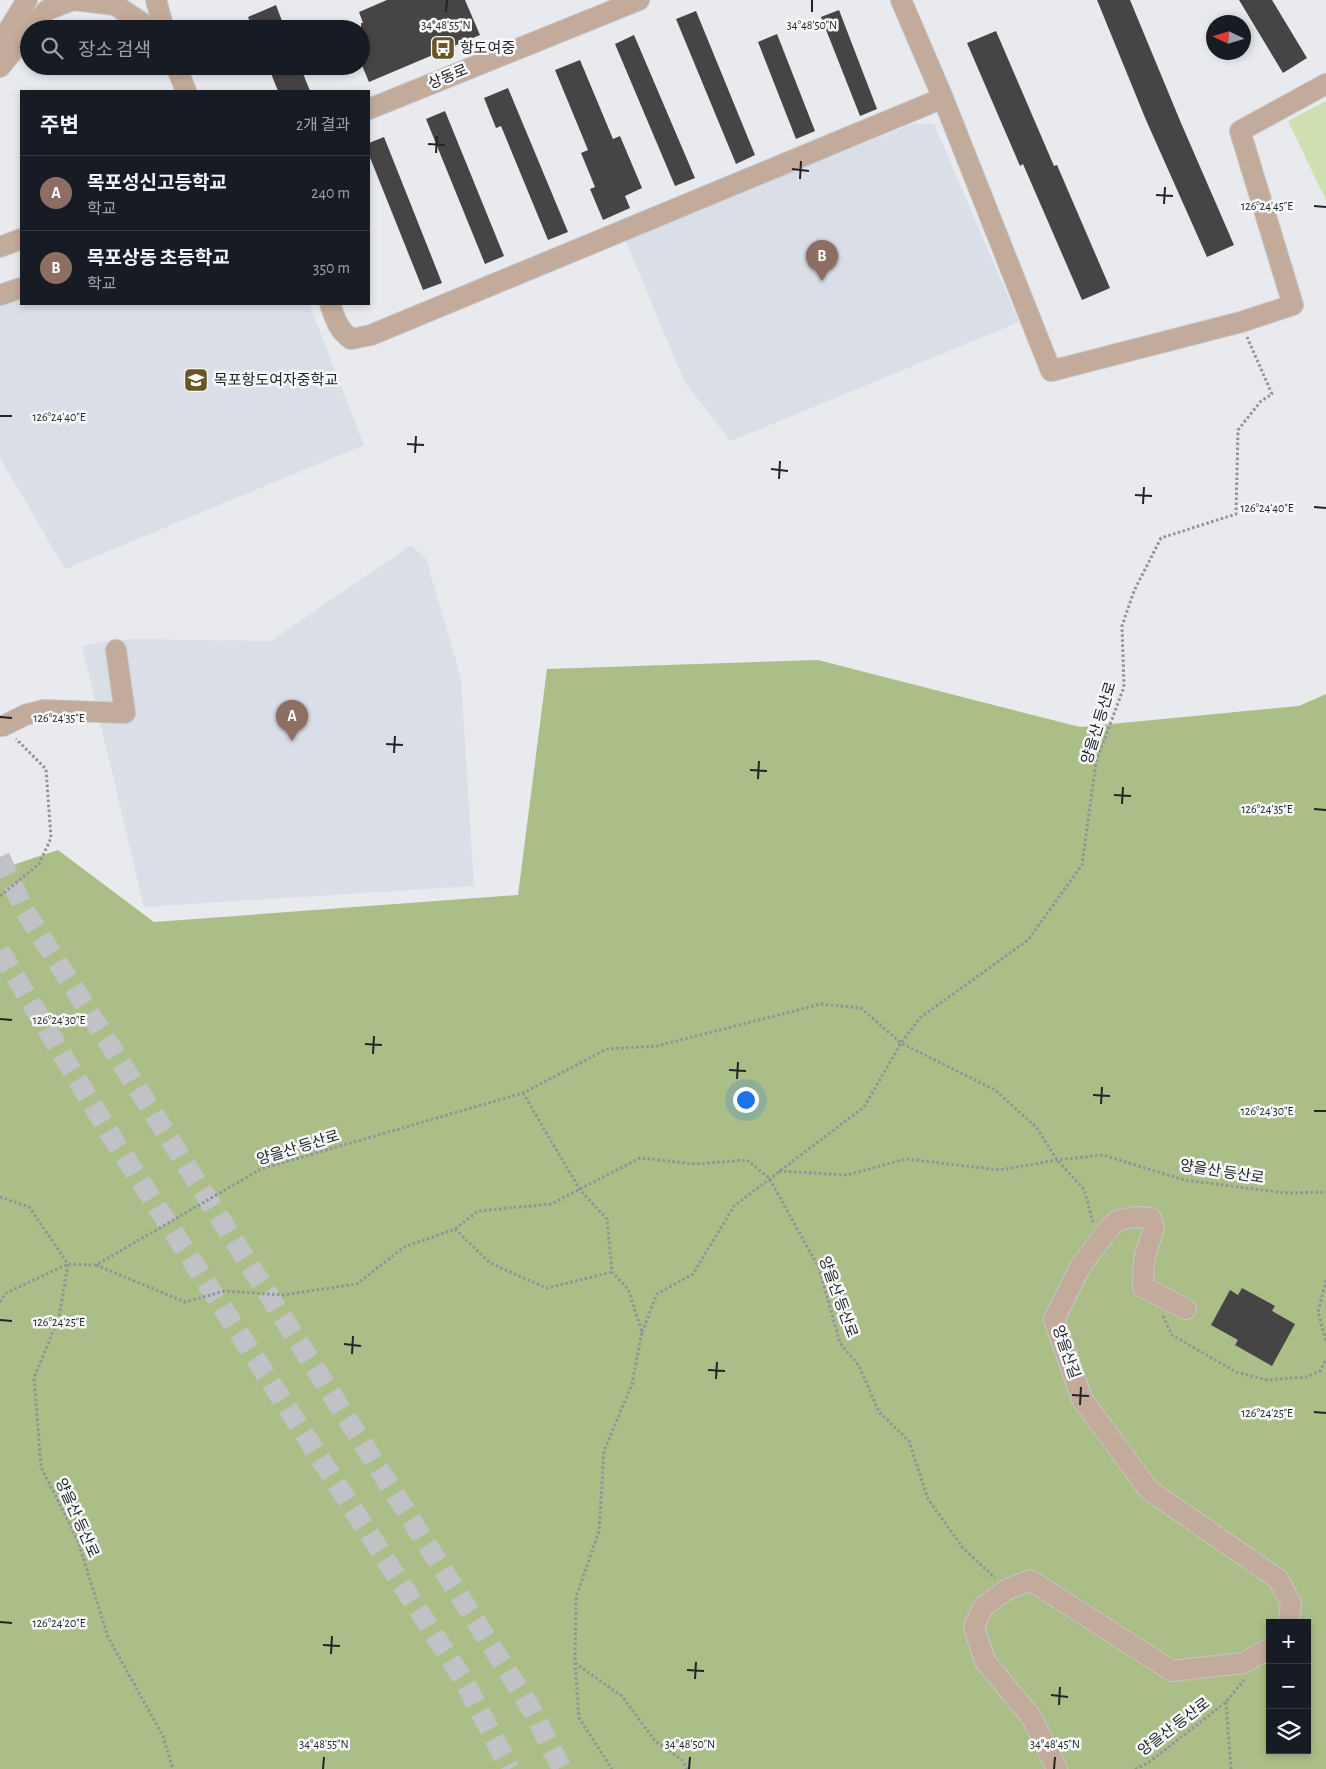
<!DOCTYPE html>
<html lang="ko">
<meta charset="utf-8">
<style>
body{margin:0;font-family:"Alegreya Sans","Noto Sans KR",sans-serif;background:#20242c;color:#f1f3f6}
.controls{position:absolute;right:15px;bottom:15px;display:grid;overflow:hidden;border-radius:0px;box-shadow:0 2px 8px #0003}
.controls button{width:45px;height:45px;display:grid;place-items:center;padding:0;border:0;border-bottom:1px solid #363941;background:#171b24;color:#f1f3f6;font:25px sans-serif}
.compass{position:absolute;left:1206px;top:15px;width:45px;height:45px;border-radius:50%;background:#171b24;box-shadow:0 2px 8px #0003;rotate:274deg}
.you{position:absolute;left:745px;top:1099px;width:18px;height:18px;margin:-12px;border:4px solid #fff;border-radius:50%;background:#1a73e8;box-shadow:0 0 0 8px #1a73e833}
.badge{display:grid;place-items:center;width:32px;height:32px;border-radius:50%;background:#b4ac98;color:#fff;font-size:16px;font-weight:700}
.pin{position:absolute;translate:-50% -41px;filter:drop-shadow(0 1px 2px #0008)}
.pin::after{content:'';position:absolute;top:26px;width:18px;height:15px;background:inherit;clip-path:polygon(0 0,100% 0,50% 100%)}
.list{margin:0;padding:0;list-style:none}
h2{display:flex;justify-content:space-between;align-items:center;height:65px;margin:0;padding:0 20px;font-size:21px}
h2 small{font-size:16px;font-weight:400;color:#9ea1a6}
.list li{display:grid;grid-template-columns:32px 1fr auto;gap:15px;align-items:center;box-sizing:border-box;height:75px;padding:0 20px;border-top:1px solid #363941}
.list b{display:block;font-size:19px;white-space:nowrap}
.list p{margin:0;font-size:16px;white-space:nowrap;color:#9ea1a6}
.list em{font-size:16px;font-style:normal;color:#9ea1a6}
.icon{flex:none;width:28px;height:28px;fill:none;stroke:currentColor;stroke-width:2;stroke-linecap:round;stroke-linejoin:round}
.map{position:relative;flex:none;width:1326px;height:1769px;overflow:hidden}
.search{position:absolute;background:#171b24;box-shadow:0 2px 8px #0003;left:20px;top:20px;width:350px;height:55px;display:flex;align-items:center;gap:12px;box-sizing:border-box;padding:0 18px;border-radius:28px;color:#9ea1a6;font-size:19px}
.panel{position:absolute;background:#171b24;box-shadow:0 2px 8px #0003;left:20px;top:90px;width:350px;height:215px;border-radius:0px}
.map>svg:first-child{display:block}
</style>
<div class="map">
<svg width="1326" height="1769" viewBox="0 0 1326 1769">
<rect width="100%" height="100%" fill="#e9eaed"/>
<path fill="#d9dee7" d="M 912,124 L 934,124 L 1019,322 L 731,441 L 685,383 L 625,239 Z
M 21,299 L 21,304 L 309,304 L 364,445 L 65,569 L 0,458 L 0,306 Z
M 411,545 L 426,559 L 461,678 L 474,886 L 144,907 L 82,646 L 100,642 L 135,639 L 271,641 Z"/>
<path fill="#cedfb0" d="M 1326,101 L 1326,200 L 1288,121 Z"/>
<path fill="#abbe88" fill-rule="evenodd" d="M 818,660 L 1080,727 L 1299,706 L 1326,694 L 1326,1769 L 0,1769 L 0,869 L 58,850 L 154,922 L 518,895 L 547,669 ZM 1270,1623 L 1307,1623 L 1307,1750 L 1270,1750 Z"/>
<path fill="#464444" d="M 387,0 L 465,0 L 480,35 L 369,82 L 361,63 L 361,23 L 363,23 L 359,12 Z
M 1097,0 L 1130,0 L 1181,123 L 1234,245 L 1207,257 L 1146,120 Z
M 1239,0 L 1272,0 L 1307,58 L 1283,73 Z
M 276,5 L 285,29 L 253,29 L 248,17 Z
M 839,10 L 877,109 L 860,116 L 821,17 Z
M 696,11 L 755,155 L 736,164 L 676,19 Z
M 996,31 L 1054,166 L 1057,165 L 1110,288 L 1082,300 L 1023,164 L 1020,166 L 967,43 Z
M 777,34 L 815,131 L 796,139 L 758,42 Z
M 634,35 L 695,178 L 675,186 L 615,44 Z
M 580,60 L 613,139 L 620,136 L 642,188 L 625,196 L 630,208 L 603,220 L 590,189 L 595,187 L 581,153 L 588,150 L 555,70 Z
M 268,66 L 300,66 L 310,91 L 278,91 Z
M 508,88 L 568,232 L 548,240 L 501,126 L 496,128 L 484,98 Z
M 445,111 L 504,256 L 485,264 L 426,119 Z
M 384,137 L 442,283 L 423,290 L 369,155 L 369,143 Z
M 1242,1288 L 1275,1306 L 1272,1311 L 1295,1324 L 1272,1366 L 1235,1345 L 1238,1340 L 1211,1325 L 1230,1290 L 1238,1295 Z"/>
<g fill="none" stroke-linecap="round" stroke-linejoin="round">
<path stroke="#c1c2c5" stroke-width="20" stroke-dasharray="20 10" stroke-linecap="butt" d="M 0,857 L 25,911 L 532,1710 L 562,1769
M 0,951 L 110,1134 L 463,1679 L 510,1769"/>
<defs>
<path id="minor" d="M 156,0 L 164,29
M 901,0 L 943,98 L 1051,371 L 1241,322 L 1293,305 L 1240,131 L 1326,84
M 31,29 L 47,10 L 73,0 L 115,5 L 141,22 L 146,29
M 0,44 L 27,0
M 176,66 L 186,91
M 0,67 L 29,31
M 369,109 L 639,0
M 0,247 L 21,239
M 0,295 L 21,288
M 330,304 C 335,318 338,330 351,339 L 371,335 L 943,98
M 0,726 L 3,726 L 25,715 L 44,710 L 125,713 L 116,650
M 1186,1309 L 1143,1287 L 1144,1259 L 1154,1228 L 1151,1218 L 1135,1217 L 1119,1220 L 1110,1227 L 1080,1267 L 1054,1319 L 1082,1399 L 1149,1490 L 1278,1579 L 1291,1603 L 1289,1623
M 1057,1769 L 1032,1718 L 985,1661 L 974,1627 L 983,1607 L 1006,1590 L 1030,1580 L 1172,1671 L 1243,1663 L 1270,1648"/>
</defs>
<use href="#minor" stroke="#c5c6c9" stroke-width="22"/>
<path stroke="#929395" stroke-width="3" stroke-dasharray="2.5 2.5" stroke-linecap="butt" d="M 0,896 L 39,864 L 51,838 L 46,769 L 16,739
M 523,1093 L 580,1190 L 607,1219 L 612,1272 L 628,1289 L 642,1332 L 632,1384 L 604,1451 L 599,1531 L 576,1597 L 575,1663 L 579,1718 L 612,1769
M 779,1171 L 847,1175 L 906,1159 L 1000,1170 L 1057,1160 L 1103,1155 L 1184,1180 L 1286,1193 L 1326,1192
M 0,1197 L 29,1207 L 68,1264 L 59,1317 L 34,1378 L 41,1467 L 78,1541 L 108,1637 L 163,1736 L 173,1769
M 455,1229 L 490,1263 L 547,1288 L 612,1272
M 96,1265 L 185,1302 L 225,1291 L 283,1295 L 357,1284 L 404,1247 L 455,1229 L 478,1211 L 551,1204 L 640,1158 L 695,1164 L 747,1160 L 769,1178 L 819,1268 L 840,1343 L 859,1366 L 879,1412 L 909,1441 L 928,1499 L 963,1548 L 995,1578
M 1326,1280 L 1318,1312 L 1326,1341
M 0,1302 L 6,1293 L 68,1264 L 96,1265 L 261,1169 L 523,1093 L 607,1049 L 657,1046 L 821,1004 L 861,1008 L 901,1043 L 995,1090 L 1037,1128 L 1057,1160 L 1084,1189 L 1093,1222
M 1163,1316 L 1172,1335 L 1236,1372 L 1267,1380 L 1306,1377 L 1320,1371 L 1326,1360
M 642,1332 L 657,1294 L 693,1274 L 734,1206 L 864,1107 L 901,1043 L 921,1017 L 1028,940 L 1082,865 L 1096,762 L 1124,687 L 1122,626 L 1134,591 L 1161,538 L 1236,514 L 1238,430 L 1261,401 L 1272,394 L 1247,337
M 575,1663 L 622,1696 L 655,1741 L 682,1760 L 687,1769
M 1226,1702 L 1231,1769
M 1135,1769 L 1148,1763 L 1226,1702 L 1244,1680"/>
<use href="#minor" stroke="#c2ab9b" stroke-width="20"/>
</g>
<path fill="none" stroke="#232324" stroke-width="2" d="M 446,12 L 447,0M 812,12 L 812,0M 428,144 L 445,145M 436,153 L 437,136M 792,169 L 809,171M 800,179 L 801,161M 1156,195 L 1173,196M 1164,204 L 1165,187M 1314,206 L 1326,207M 0,416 L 12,416M 407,444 L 424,445M 415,453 L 416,436M 771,469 L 788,471M 779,479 L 780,461M 1135,495 L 1152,496M 1143,504 L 1144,487M 1314,507 L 1326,508M 0,717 L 12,718M 386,744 L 403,745M 394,753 L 395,736M 750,770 L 767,771M 758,779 L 759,761M 1114,795 L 1131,796M 1122,804 L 1123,787M 1314,809 L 1326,810M 0,1019 L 12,1020M 365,1044 L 382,1045M 373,1054 L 374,1036M 729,1070 L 746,1071M 737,1079 L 738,1062M 1093,1095 L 1110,1096M 1101,1104 L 1102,1087M 1314,1111 L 1326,1111M 0,1320 L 12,1321M 344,1344 L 361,1346M 352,1354 L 353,1336M 708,1370 L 725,1371M 716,1379 L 717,1362M 1072,1395 L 1089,1396M 1080,1405 L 1081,1387M 1314,1412 L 1326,1413M 0,1622 L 12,1623M 323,1645 L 340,1646M 331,1654 L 332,1636M 687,1670 L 704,1671M 695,1679 L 696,1662M 1051,1695 L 1068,1697M 1059,1705 L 1060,1687M 323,1769 L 324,1757M 689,1769 L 690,1757M 1054,1769 L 1055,1757"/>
<defs>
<symbol id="bus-square" viewBox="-11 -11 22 22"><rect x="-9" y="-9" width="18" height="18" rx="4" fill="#6a5625" stroke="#f6f8fa"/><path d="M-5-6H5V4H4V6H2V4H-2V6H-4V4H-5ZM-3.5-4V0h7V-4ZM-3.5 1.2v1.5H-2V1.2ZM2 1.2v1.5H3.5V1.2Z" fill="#fff"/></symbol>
<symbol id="school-square" viewBox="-11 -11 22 22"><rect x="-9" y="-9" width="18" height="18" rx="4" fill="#6a5625" stroke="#f6f8fa"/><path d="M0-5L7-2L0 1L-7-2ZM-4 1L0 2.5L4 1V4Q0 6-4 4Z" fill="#fff"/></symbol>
</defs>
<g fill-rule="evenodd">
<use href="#bus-square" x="429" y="34" width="28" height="28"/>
<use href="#school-square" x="182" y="366" width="28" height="28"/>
</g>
<g text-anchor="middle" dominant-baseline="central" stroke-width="5" stroke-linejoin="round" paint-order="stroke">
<g font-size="15" fill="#232324" stroke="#f6f8fa" text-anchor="start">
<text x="460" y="48">항도여중</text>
<text x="214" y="380">목포항도여자중학교</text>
</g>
<g font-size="15" fill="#232324" stroke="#f6f8fa">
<text transform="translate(448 77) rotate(-22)">상동로</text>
<text transform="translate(1099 723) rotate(-73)">양을산 등산로</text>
<text transform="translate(298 1148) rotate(-17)">양을산 등산로</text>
<text transform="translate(1222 1172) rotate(9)">양을산 등산로</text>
<text transform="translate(838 1297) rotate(70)">양을산 등산로</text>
<text transform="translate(1066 1352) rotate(71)">양을산길</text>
<text transform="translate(77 1518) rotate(66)">양을산 등산로</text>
<text transform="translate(1174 1727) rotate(-37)">양을산 등산로</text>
</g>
</g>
<g font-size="12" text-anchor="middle" fill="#232324" stroke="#f6f8fa" stroke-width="5" stroke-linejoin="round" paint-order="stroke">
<text x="446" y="29">34°48'55"N</text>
<text x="812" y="29">34°48'50"N</text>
<text x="1267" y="210">126°24'45"E</text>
<text x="59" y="421">126°24'40"E</text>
<text x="1267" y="512">126°24'40"E</text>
<text x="59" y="722">126°24'35"E</text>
<text x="1267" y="813">126°24'35"E</text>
<text x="59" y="1024">126°24'30"E</text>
<text x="1267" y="1115">126°24'30"E</text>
<text x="59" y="1326">126°24'25"E</text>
<text x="1267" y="1417">126°24'25"E</text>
<text x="59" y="1627">126°24'20"E</text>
<text x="324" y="1748">34°48'55"N</text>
<text x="690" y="1748">34°48'50"N</text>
<text x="1055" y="1748">34°48'45"N</text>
</g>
</svg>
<div class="controls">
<button>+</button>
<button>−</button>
<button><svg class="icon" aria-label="layers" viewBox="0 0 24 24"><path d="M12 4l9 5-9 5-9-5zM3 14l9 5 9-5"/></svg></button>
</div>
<svg class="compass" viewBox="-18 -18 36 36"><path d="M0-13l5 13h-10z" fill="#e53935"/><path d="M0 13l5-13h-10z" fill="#9ea1a6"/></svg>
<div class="you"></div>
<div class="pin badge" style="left:292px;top:741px;background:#8d6e63">A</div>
<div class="pin badge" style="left:822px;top:281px;background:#8d6e63">B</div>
<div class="search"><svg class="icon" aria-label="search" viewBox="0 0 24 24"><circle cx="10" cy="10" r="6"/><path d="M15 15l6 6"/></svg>장소 검색</div>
<section class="panel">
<h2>주변<small>2개 결과</small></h2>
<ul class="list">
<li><span class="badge" style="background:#8d6e63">A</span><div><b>목포성신고등학교</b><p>학교</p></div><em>240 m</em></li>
<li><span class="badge" style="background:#8d6e63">B</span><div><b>목포상동 초등학교</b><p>학교</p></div><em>350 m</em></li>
</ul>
</section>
</div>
